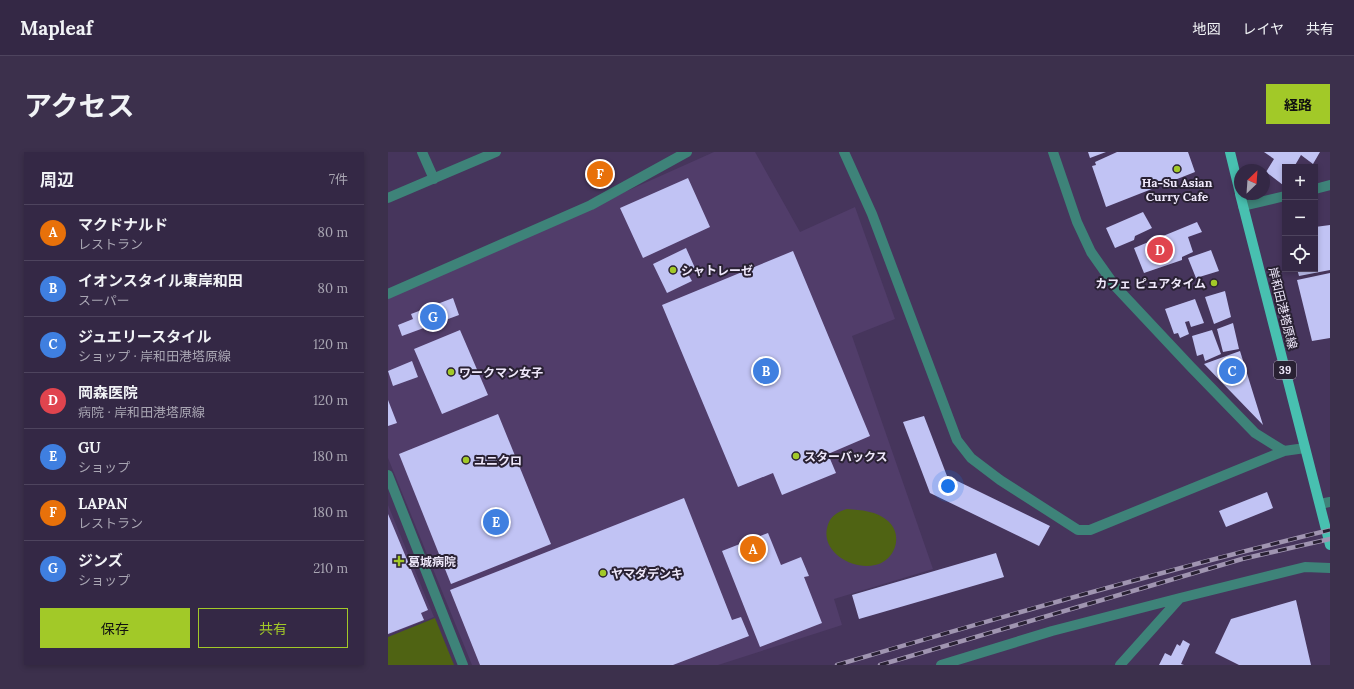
<!DOCTYPE html>
<html lang="ja">
<meta charset="utf-8">
<style>
body{margin:0;font-family:Lora,"Noto Sans JP",serif;background:#3c304c;color:#f1f3f6}
.controls{position:absolute;right:12px;top:12px;display:grid;overflow:hidden;border-radius:0px;box-shadow:0 2px 6px #0003}
.controls button{width:36px;height:36px;display:grid;place-items:center;padding:0;border:0;border-bottom:1px solid #4e445e;background:#342845;color:#f1f3f6;font:20px sans-serif}
.compass{position:absolute;left:846px;top:12px;width:36px;height:36px;border-radius:50%;background:#342845;box-shadow:0 2px 6px #0003;rotate:25deg}
.you{position:absolute;left:560px;top:334px;width:14px;height:14px;margin:-10px;border:3px solid #fff;border-radius:50%;background:#1a73e8;box-shadow:0 0 0 6px #1a73e833}
.badge{display:grid;place-items:center;width:26px;height:26px;border-radius:50%;background:#a2c928;color:#fff;font-size:13px;font-weight:700}
.pin{position:absolute;translate:-50% -50%;border:2px solid #fff;box-shadow:0 1px 4px #0006}
.list{margin:0;padding:0;list-style:none}
h2{display:flex;justify-content:space-between;align-items:center;height:52px;margin:0;padding:0 16px;font-size:17px}
h2 small{font-size:13px;font-weight:400;color:#a9a6b3}
.list li{display:grid;grid-template-columns:26px 1fr auto;gap:12px;align-items:center;box-sizing:border-box;height:56px;padding:0 16px;border-top:1px solid #4e445e}
.list b{display:block;font-size:15px;white-space:nowrap}
.list p{margin:0;font-size:13px;white-space:nowrap;color:#a9a6b3}
.list em{font-size:13px;font-style:normal;color:#a9a6b3}
.actions{display:flex;gap:8px;padding:12px 16px}
.actions a{flex:1;padding:9px 0;border:1px solid #a2c928;border-radius:0px;text-align:center;font-size:14px;color:#a2c928}
.actions .main{background:#a2c928;color:#111}
.icon{flex:none;width:22px;height:22px;fill:none;stroke:currentColor;stroke-width:2;stroke-linecap:round;stroke-linejoin:round}
.map{position:relative;flex:none;width:942px;height:513px;overflow:hidden;border-radius:0px}
header{display:flex;align-items:center;gap:24px;box-sizing:border-box;height:56px;padding:0 20px;background:#342845;border-bottom:1px solid #4e445e}
header strong{font-size:19px}
nav{display:flex;gap:22px;margin-inline-start:auto;font-size:14px}
.intro{display:flex;align-items:center;justify-content:space-between;box-sizing:border-box;height:96px;padding:0 24px}
h1{margin:0;font-size:28px}
.button{padding:10px 18px;border-radius:0px;background:#a2c928;color:#111;font-size:14px;font-weight:700}
main{display:flex;gap:24px;padding:0 24px}
aside{flex:1;background:#342845;border-radius:0px;box-shadow:0 2px 6px #0003}
.map>svg:first-child{display:block}
</style>
<header>
<strong>Mapleaf</strong>
<nav><a>地図</a><a>レイヤ</a><a>共有</a></nav>
</header>
<div class="intro"><h1>アクセス</h1><a class="button">経路</a></div>
<main>
<aside>
<h2>周辺<small>7件</small></h2>
<ul class="list">
<li><span class="badge" style="background:#e8710a">A</span><div><b>マクドナルド</b><p>レストラン</p></div><em>80 m</em></li>
<li><span class="badge" style="background:#3f7fe0">B</span><div><b>イオンスタイル東岸和田</b><p>スーパー</p></div><em>80 m</em></li>
<li><span class="badge" style="background:#3f7fe0">C</span><div><b>ジュエリースタイル</b><p>ショップ · 岸和田港塔原線</p></div><em>120 m</em></li>
<li><span class="badge" style="background:#e0444e">D</span><div><b>岡森医院</b><p>病院 · 岸和田港塔原線</p></div><em>120 m</em></li>
<li><span class="badge" style="background:#3f7fe0">E</span><div><b>GU</b><p>ショップ</p></div><em>180 m</em></li>
<li><span class="badge" style="background:#e8710a">F</span><div><b>LAPAN</b><p>レストラン</p></div><em>180 m</em></li>
<li><span class="badge" style="background:#3f7fe0">G</span><div><b>ジンズ</b><p>ショップ</p></div><em>210 m</em></li>
</ul>
<div class="actions"><a class="main">保存</a><a>共有</a></div>
</aside>
<div class="map">
<svg width="942" height="513" viewBox="0 0 942 513">
<rect width="100%" height="100%" fill="#46355c"/>
<path fill="#513d6a" d="M 326,0 L 367,0 L 412,80 L 467,55 L 507,167 L 464,184 L 545,417 L 446,447 L 454,473 L 330,513 L 84,513 L 0,306 L 0,146 Z
M 0,353 L 46,465 L 0,483 Z"/>
<path fill="#4f6313" d="M 459,357 C 473,358 489,359 500,369 C 516,383 507,409 487,413 C 462,419 427,396 442,368 C 446,362 452,359 459,357 Z
M 47,466 L 66,513 L 0,513 L 0,485 Z"/>
<path fill="#c1c3f4" d="M 700,0 L 718,0 L 702,6 Z
M 729,0 L 800,0 L 807,20 L 718,55 L 704,14 L 708,13 L 707,10 Z
M 876,0 L 932,0 L 925,12 L 913,3 L 906,15 L 897,15 L 897,29 L 895,33 L 878,20 L 886,7 Z
M 300,26 L 322,75 L 255,106 L 232,56 Z
M 755,60 L 764,76 L 747,84 L 746,88 L 727,96 L 718,76 Z
M 809,70 L 814,80 L 800,85 L 805,100 L 794,105 L 794,108 L 756,121 L 746,96 Z
M 942,73 L 942,118 L 911,124 L 909,117 L 927,117 L 927,75 Z
M 298,96 L 307,116 L 299,120 L 304,129 L 279,141 L 265,112 Z
M 823,98 L 831,119 L 808,126 L 800,106 Z
M 405,99 L 482,284 L 440,302 L 448,321 L 394,343 L 385,321 L 350,335 L 274,153 Z
M 942,121 L 942,186 L 924,189 L 909,128 Z
M 837,139 L 843,165 L 826,172 L 817,145 Z
M 65,146 L 71,163 L 14,184 L 10,173 L 25,167 L 23,162 Z
M 807,147 L 816,171 L 803,175 L 801,169 L 797,170 L 801,182 L 792,186 L 790,181 L 786,182 L 777,157 Z
M 845,171 L 851,197 L 835,200 L 829,177 Z
M 72,178 L 100,243 L 54,262 L 26,197 Z
M 824,178 L 833,202 L 817,209 L 815,202 L 809,204 L 804,184 Z
M 852,199 L 875,273 L 816,212 Z
M 24,209 L 30,225 L 5,234 L 0,219 Z
M 0,248 L 9,271 L 0,274 Z
M 110,262 L 163,392 L 63,432 L 11,302 Z
M 536,264 L 559,324 L 662,374 L 651,394 L 542,341 L 515,270 Z
M 879,340 L 885,356 L 838,375 L 831,359 Z
M 296,346 L 344,468 L 353,465 L 361,484 L 285,513 L 92,513 L 62,438 Z
M 0,362 L 40,458 L 33,461 L 36,468 L 0,482 Z
M 380,381 L 393,413 L 413,405 L 421,424 L 416,425 L 434,471 L 372,495 L 334,399 Z
M 608,401 L 616,425 L 471,467 L 464,443 Z
M 908,448 L 923,513 L 851,513 L 827,501 L 843,467 Z
M 795,488 L 802,492 L 793,512 L 796,513 L 771,513 L 777,501 L 783,504 L 789,492 L 792,494 Z"/>
<g fill="none" stroke-linecap="round" stroke-linejoin="round">
<path stroke="#3e8379" stroke-width="10" d="M 34,0 L 46,27
M 456,0 L 484,62 L 569,288 L 583,306 L 612,328 L 690,378 L 702,378 L 896,299 L 917,296
M 665,0 L 689,70 L 703,100 L 727,134 L 803,215 L 867,281 L 896,299
M 927,37 L 942,33
M 0,46 L 108,0
M 855,54 L 897,44
M 0,142 L 203,53 L 299,0
M 0,323 L 75,513
M 932,352 L 942,350
M 553,513 L 664,479 L 792,446 L 917,415 L 942,416
M 732,513 L 792,446"/>
<path stroke="#48c0b0" stroke-width="10" d="M 842,0 L 852,41
M 852,42 L 942,393"/>
<defs>
<path id="rail" d="M 449,513 C 612,465 776,418 942,378
M 492,513 L 854,407 L 942,387"/>
</defs>
<use href="#rail" stroke="#a095b1" stroke-width="4.5"/>
<use href="#rail" stroke="#292133" stroke-width="3" stroke-dasharray="9" stroke-linecap="butt"/>
</g>
<g fill="#a2c928" stroke="#292133" stroke-width="1.5">
<circle cx="789" cy="17" r="4"/>
<circle cx="285" cy="118" r="4"/>
<circle cx="826" cy="131" r="4"/>
<circle cx="63" cy="220" r="4"/>
<circle cx="408" cy="304" r="4"/>
<circle cx="78" cy="308" r="4"/>
<path d="M9 403h4v4h4v4h-4v4h-4v-4h-4v-4h4z"/>
<circle cx="215" cy="421" r="4"/>
</g>
<g text-anchor="middle" dominant-baseline="central" stroke-width="4" stroke-linejoin="round" paint-order="stroke">
<rect fill="#292133" stroke="#b4acbf" stroke-width="1" x="886" y="209" width="22" height="18" rx="3"/>
<g font-size="11" font-weight="bold" fill="#efe8fb">
<text x="897" y="218">39</text>
</g>
<g font-size="12" font-weight="bold" fill="#efe8fb" stroke="#292133" text-anchor="start">
<text x="789" y="30" text-anchor="middle">Ha-Su Asian<tspan x="789" dy="14">Curry Cafe</tspan></text>
<text x="293" y="118">シャトレーゼ</text>
<text x="818" y="131" text-anchor="end">カフェ ピュアタイム</text>
<text x="71" y="220">ワークマン女子</text>
<text x="416" y="304">スターバックス</text>
<text x="86" y="308">ユニクロ</text>
<text x="20" y="409">葛城病院</text>
<text x="223" y="421">ヤマダデンキ</text>
</g>
<g font-size="12" fill="#efe8fb" stroke="#292133">
<text transform="translate(895 156) rotate(76)">岸和田港塔原線</text>
</g>
</g>
</svg>
<div class="controls">
<button>+</button>
<button>−</button>
<button><svg class="icon" aria-label="locate" viewBox="0 0 24 24"><circle cx="12" cy="12" r="6"/><path d="M12 2v4M12 18v4M2 12h4M18 12h4"/></svg></button>
</div>
<svg class="compass" viewBox="-18 -18 36 36"><path d="M0-13l5 13h-10z" fill="#e53935"/><path d="M0 13l5-13h-10z" fill="#a9a6b3"/></svg>
<div class="you"></div>
<div class="pin badge" style="left:365px;top:397px;background:#e8710a">A</div>
<div class="pin badge" style="left:378px;top:219px;background:#3f7fe0">B</div>
<div class="pin badge" style="left:844px;top:219px;background:#3f7fe0">C</div>
<div class="pin badge" style="left:772px;top:98px;background:#e0444e">D</div>
<div class="pin badge" style="left:108px;top:370px;background:#3f7fe0">E</div>
<div class="pin badge" style="left:212px;top:22px;background:#e8710a">F</div>
<div class="pin badge" style="left:45px;top:165px;background:#3f7fe0">G</div>
</div>
</main>
